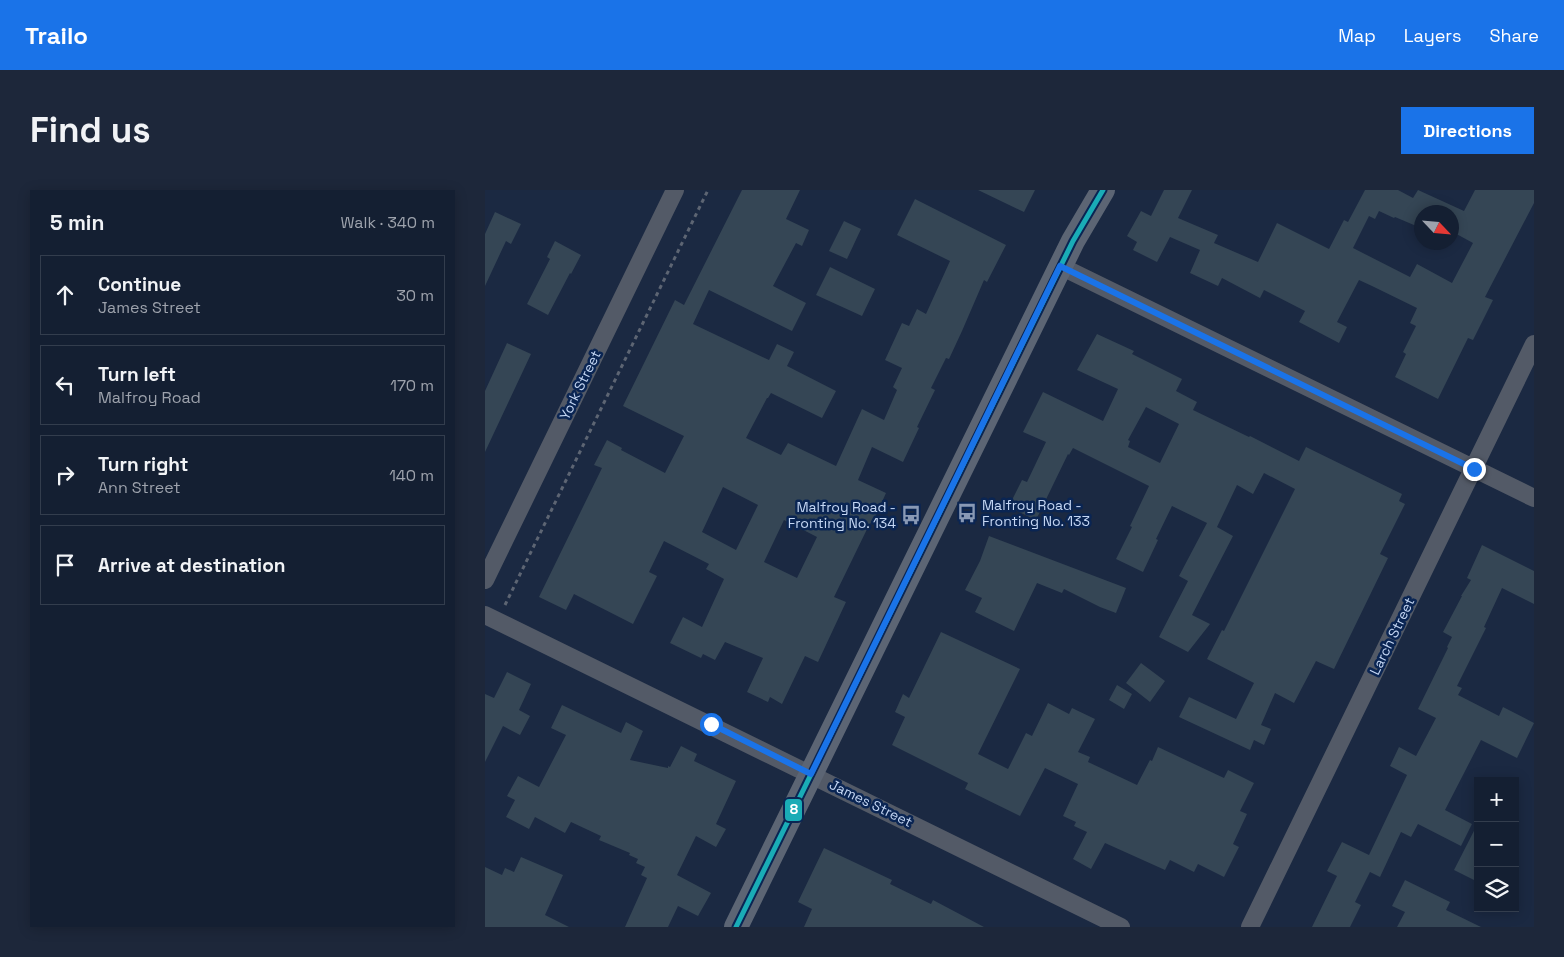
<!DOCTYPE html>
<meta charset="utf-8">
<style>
body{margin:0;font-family:"Space Grotesk",sans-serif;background:#1d273a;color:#f1f3f6}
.controls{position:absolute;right:15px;bottom:15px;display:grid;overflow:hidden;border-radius:0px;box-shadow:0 2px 12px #0003}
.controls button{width:45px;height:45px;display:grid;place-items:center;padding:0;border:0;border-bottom:1px solid #333d4d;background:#141f32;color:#f1f3f6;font:25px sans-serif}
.compass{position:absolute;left:929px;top:15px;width:45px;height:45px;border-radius:50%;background:#141f32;box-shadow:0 2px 12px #0003;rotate:116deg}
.stop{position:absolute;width:15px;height:15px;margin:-11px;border:4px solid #1a73e8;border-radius:50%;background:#fff}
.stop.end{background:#1a73e8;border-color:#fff;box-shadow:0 1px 5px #0008}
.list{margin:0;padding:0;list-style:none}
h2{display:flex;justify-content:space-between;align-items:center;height:65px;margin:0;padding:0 20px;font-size:21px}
h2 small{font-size:16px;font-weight:400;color:#9da2ac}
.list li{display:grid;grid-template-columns:32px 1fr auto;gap:15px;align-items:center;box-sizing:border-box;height:80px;margin:0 10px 10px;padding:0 10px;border:1px solid #333d4d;border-radius:0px}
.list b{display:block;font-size:19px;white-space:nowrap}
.list p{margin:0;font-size:16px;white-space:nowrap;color:#9da2ac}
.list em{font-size:16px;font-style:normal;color:#9da2ac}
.icon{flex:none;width:28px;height:28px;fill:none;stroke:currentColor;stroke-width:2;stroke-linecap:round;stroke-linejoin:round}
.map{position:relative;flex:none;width:1049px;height:737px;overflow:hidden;border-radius:0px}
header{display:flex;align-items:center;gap:30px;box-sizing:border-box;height:70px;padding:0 25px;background:#1a73e8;color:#fff}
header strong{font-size:24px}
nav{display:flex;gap:28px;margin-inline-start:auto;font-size:18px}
.intro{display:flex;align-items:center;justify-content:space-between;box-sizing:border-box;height:120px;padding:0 30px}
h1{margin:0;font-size:35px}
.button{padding:12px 22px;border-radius:0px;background:#1a73e8;color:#fff;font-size:18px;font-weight:700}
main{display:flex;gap:30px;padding:0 30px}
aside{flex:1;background:#141f32;border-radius:0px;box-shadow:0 2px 12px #0003}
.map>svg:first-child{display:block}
</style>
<header>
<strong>Trailo</strong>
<nav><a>Map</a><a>Layers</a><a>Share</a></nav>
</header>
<div class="intro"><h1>Find us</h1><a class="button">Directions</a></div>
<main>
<aside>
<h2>5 min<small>Walk · 340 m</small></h2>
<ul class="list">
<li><svg class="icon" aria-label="ahead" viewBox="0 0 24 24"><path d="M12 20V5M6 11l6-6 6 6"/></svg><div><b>Continue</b><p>James Street</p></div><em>30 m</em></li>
<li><svg class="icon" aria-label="left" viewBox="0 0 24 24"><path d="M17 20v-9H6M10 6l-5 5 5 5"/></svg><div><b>Turn left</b><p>Malfroy Road</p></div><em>170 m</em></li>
<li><svg class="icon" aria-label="right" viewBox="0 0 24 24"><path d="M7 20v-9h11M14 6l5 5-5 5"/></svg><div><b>Turn right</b><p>Ann Street</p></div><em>140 m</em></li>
<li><svg class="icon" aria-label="arrive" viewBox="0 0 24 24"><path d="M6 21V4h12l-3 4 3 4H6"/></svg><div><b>Arrive at destination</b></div></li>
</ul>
</aside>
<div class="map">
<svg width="1049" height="737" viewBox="0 0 1049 737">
<rect width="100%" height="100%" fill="#1b2942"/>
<path fill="#354655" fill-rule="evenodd" d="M 257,0 L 315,0 L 301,29 L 324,40 L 317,56 L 311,53 L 288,96 L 321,113 L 307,141 L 224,100 L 208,134 L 284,170 L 292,154 L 309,162 L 302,176 L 351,201 L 337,228 L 286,203 L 283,208 L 282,208 L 261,248 L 296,265 L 303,253 L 351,276 L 377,219 L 399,230 L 412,200 L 408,197 L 417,178 L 400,170 L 417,133 L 424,136 L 432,119 L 441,124 L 465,71 L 412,45 L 430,9 L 521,55 L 502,92 L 499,90 L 477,141 L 464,169 L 461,168 L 446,198 L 450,200 L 432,237 L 434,238 L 418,272 L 387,257 L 373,290 L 401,303 L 387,334 L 385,333 L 349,407 L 361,412 L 333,472 L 320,466 L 297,514 L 285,507 L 283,512 L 262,502 L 278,468 L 240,452 L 230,470 L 218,464 L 216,468 L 185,453 L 198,427 L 217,437 L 239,389 L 221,379 L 224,374 L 179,351 L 164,382 L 172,386 L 148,434 L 89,404 L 81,420 L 54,407 L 117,278 L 109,275 L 122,250 L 137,258 L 136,260 L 180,283 L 199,246 L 138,216 L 190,110 L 199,115 ZM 238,297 L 273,315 L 251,360 L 217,342 ZM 299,330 L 332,347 L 312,388 L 279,372 Z
M 493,0 L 550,0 L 539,22 Z
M 679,0 L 707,0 L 693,28 L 733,45 L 729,53 L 773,72 L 792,33 L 844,59 L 859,30 L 863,32 L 880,0 L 913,0 L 928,8 L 933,0 L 979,21 L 990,0 L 1049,0 L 1049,13 L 1000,107 L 1008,110 L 988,150 L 983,148 L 953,209 L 910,187 L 921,164 L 918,162 L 931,136 L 925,133 L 932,118 L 887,96 L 874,90 L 852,132 L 862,137 L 854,153 L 814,132 L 820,121 L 779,100 L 775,108 L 737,88 L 733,96 L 705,83 L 715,60 L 685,47 L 672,72 L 648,60 L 652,52 L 642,46 L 656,21 L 666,26 ZM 894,21 L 909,28 L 910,27 L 936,38 L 936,22 L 966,22 L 966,41 L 988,53 L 967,93 L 932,74 L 925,87 L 868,58 L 884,26 L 890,29 Z
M 10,22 L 36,34 L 26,54 L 21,51 L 0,96 L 0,44 Z
M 359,31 L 376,39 L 362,69 L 344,61 Z
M 70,51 L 96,65 L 86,84 L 85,83 L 63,125 L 42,114 L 65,69 L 62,67 Z
M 345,77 L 390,99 L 377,126 L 331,105 Z
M 612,144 L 649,161 L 647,164 L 697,189 L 691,201 L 712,212 L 708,220 L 764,247 L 765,246 L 814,271 L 821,257 L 917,304 L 914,311 L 920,314 L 895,364 L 903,368 L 849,479 L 831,471 L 809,513 L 790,503 L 776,535 L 786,539 L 779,555 L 769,550 L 765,560 L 694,527 L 704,507 L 751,529 L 769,493 L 722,469 L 737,440 L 739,441 L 810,299 L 779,283 L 768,304 L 752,295 L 732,337 L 748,346 L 707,425 L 725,434 L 703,462 L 674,447 L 703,391 L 694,386 L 722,333 L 687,316 L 671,349 L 673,350 L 658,382 L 631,369 L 647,337 L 645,336 L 664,296 L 588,258 L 584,265 L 583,264 L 551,330 L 528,319 L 532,312 L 527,310 L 537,290 L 542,292 L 561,252 L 538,242 L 558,202 L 618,231 L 633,199 L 592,180 ZM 661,217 L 694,234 L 675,273 L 643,257 L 645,251 L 643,250 Z
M 22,153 L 46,164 L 0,262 L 0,201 Z
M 504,346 L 641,398 L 631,423 L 615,417 L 579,399 L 577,403 L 552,393 L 529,441 L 490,422 L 497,408 L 480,400 L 495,371 Z
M 997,355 L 1049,381 L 1049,414 L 1017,398 L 999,437 L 1001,438 L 972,496 L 977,498 L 973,505 L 1014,526 L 1018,517 L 1049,533 L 1032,568 L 996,550 L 960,620 L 987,634 L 976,656 L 933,634 L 926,647 L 916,642 L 895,687 L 885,682 L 870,712 L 876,715 L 865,737 L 827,737 L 852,686 L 842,681 L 857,652 L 884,665 L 922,585 L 905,576 L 914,557 L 931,566 L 951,528 L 933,519 L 963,458 L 962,457 L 967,447 L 958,442 L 977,406 L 976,406 L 986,390 L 982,388 Z
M 456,442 L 535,479 L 493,564 L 523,579 L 541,543 L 547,546 L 563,513 L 584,524 L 587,518 L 610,529 L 593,562 L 605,567 L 603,572 L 652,595 L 665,570 L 667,571 L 673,557 L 739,588 L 743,580 L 769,593 L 755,621 L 762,624 L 748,654 L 754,657 L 739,687 L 713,674 L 709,682 L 685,670 L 680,680 L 620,653 L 606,679 L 588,669 L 602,642 L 589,636 L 591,632 L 578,626 L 593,594 L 560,578 L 535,626 L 480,599 L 483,593 L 407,555 L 420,527 L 410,522 L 418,504 L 424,508 Z
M 656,473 L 680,491 L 665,512 L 641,493 Z
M 22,482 L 46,494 L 34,520 L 45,526 L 35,545 L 18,536 L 0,572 L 0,504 L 9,508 Z
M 632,495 L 647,504 L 639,519 L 624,510 Z
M 77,515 L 136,543 L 141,532 L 158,541 L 145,570 L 183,578 L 183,576 L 185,577 L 196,556 L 212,564 L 209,571 L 251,591 L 231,634 L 241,639 L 231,657 L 211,646 L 192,685 L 226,703 L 213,726 L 193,716 L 183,737 L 140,737 L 162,688 L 156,685 L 160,677 L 151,673 L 153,669 L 144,665 L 145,663 L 114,650 L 116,646 L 86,632 L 80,643 L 50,627 L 44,639 L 21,627 L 30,610 L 22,606 L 33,586 L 54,597 L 81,545 L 66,538 Z
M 993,633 L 993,692 L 969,680 Z
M 339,658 L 407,690 L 405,694 L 446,714 L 448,710 L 499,737 L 319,737 L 327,719 L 313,712 Z
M 36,667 L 78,685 L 60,725 L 84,737 L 0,737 L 0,677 L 17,685 L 20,678 L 29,682 Z
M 920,690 L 965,712 L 961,720 L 996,737 L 912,737 L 920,722 L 907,716 Z"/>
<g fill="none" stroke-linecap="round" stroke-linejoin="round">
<path stroke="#5d6573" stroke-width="3" stroke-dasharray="4 4" stroke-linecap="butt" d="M 20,415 L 223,0"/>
<path stroke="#535a67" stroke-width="18" d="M 575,76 L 1049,308
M 0,390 L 190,0
M 0,425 L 636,737
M 765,737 L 1049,154"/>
<path stroke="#5c6574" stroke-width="24" d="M 251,737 L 588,51 L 618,0"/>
<defs>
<path id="bus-1" d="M 251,737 L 588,51 L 618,0"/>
</defs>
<use href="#bus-1" stroke="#0a2553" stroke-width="9"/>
<use href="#bus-1" stroke="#1aacb6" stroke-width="5"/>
</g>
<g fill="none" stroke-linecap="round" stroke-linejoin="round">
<path stroke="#1a73e8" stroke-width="6" d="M 226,534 L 326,584 L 575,76 L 989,279"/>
</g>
<defs>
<symbol id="bus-bare" viewBox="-9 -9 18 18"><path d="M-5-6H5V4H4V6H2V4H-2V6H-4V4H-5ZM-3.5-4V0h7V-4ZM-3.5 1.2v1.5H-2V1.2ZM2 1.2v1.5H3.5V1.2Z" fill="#8999b5" stroke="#0a2553" stroke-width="2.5" paint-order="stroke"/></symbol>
</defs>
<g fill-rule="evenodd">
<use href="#bus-bare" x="468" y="309" width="28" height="28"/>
<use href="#bus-bare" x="412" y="311" width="28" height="28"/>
</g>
<g text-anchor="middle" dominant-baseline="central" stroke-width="5" stroke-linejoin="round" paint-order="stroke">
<g font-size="14" fill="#c4d6f3" stroke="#0a2553">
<text transform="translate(95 195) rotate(-64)">York Street</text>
<text transform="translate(907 446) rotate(-64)">Larch Street</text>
<text transform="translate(386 613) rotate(26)">James Street</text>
</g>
<g font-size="14" fill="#c4d6f3" stroke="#0a2553" text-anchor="start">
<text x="497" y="315">Malfroy Road -<tspan x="497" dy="16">Fronting No. 133</tspan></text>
<text x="411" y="317" text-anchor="end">Malfroy Road -<tspan x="411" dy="16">Fronting No. 134</tspan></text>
</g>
</g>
<rect stroke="#0a2553" stroke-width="2" x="299" y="608" width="19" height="24" rx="5" fill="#1aacb6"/>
<g font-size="14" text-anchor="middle" font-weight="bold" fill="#fff">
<text x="309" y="624">8</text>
</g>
</svg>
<div class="controls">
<button>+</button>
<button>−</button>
<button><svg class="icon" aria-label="layers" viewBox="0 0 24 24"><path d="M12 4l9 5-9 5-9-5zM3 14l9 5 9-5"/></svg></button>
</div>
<svg class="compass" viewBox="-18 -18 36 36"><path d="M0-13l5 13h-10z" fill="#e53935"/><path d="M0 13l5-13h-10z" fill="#9da2ac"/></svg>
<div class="stop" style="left:226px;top:534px"></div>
<div class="stop end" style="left:989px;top:279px"></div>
</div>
</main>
